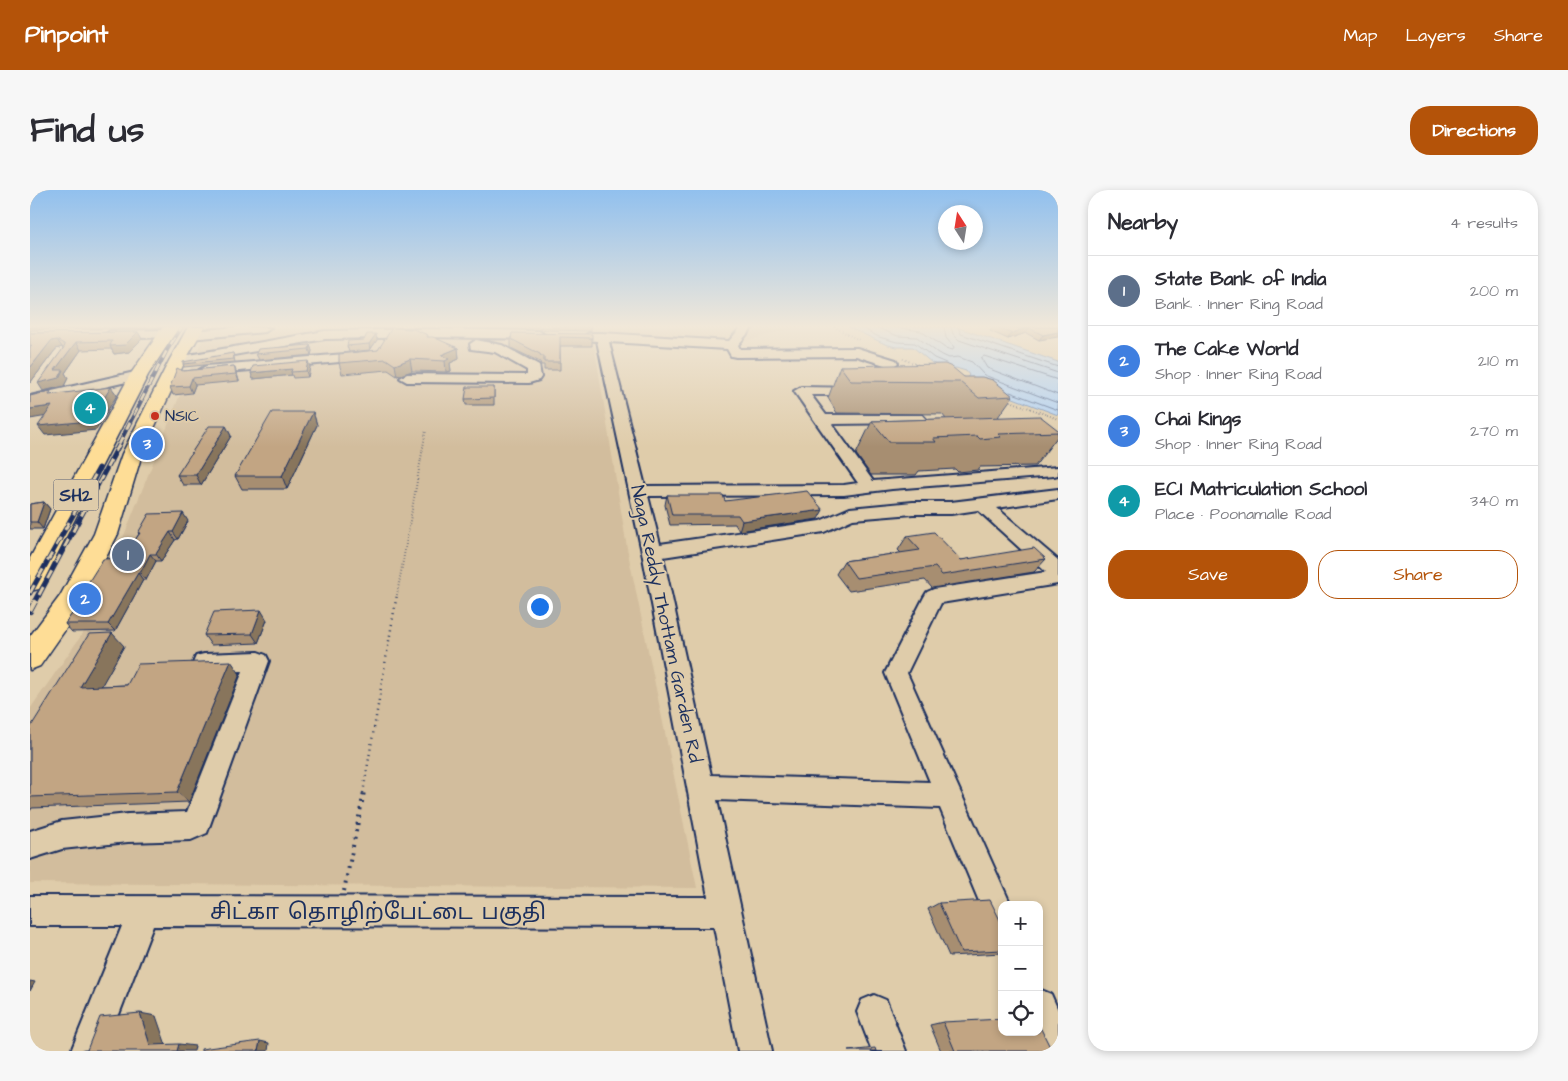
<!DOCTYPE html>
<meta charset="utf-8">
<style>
body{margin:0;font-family:"Architects Daughter","Noto Sans Tamil",sans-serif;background:#f7f7f7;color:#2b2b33}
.controls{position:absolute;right:15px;bottom:15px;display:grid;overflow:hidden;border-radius:10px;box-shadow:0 2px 8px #0003}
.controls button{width:45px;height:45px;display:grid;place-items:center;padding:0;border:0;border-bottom:1px solid #e1e1e2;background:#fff;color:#2b2b33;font:25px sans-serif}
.compass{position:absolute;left:908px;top:15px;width:45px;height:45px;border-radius:50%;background:#fff;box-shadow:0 2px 8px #0003;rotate:348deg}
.you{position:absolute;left:509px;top:416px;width:18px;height:18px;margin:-12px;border:4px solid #fff;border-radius:50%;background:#1a73e8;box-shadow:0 0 0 8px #1a73e833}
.badge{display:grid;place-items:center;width:32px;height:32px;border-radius:50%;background:#b45309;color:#fff;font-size:16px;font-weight:700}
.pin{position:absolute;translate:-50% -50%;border:2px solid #fff;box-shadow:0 1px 5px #0006}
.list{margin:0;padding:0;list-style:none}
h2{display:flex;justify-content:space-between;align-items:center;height:65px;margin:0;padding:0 20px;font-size:21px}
h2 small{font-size:16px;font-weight:400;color:#7c7c81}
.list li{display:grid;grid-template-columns:32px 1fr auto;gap:15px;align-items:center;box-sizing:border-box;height:70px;padding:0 20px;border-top:1px solid #e1e1e2}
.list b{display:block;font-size:19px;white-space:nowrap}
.list p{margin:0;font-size:16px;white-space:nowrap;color:#7c7c81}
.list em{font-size:16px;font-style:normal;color:#7c7c81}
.actions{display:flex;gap:10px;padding:15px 20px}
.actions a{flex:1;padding:11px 0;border:1px solid #b45309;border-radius:20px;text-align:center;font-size:18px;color:#b45309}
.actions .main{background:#b45309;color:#fff}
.icon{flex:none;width:28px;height:28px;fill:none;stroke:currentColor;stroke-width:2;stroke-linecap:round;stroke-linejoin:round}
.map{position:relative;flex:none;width:1028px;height:861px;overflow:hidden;border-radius:20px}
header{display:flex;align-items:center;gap:30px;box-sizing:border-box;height:70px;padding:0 25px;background:#b45309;color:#fff}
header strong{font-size:24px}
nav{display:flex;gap:28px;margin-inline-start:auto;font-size:18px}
.intro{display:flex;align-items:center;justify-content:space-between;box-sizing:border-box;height:120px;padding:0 30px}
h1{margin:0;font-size:35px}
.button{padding:12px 22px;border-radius:20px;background:#b45309;color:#fff;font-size:18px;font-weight:700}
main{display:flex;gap:30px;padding:0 30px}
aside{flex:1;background:#fff;border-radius:20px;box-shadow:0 2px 8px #0003}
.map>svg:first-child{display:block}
</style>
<header>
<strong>Pinpoint</strong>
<nav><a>Map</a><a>Layers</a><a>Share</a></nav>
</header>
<div class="intro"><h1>Find us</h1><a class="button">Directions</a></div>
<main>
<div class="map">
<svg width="1028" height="861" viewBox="0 0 1028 861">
<rect width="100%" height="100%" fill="#dfccaa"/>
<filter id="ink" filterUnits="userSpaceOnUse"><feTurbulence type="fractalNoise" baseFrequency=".02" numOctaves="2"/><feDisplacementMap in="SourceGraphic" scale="10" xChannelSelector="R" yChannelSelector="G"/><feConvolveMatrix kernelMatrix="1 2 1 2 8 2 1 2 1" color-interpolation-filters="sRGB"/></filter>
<g filter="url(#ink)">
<path fill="#d2bd9d" d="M 179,137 L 768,137 L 716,151 L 563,147 L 597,358 L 667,698 L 0,693 L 0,519 L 58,436 L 175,142 Z"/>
<path fill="#aed1f6" stroke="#7390b9" d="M 818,137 L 926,137 L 1028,172 L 1028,225 L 970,203 L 937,188 L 939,185 L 936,181 L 926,178 L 916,179 L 902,173 L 883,157 L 866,157 L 855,154 Z"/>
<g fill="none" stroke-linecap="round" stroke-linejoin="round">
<path stroke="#56709b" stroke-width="1" d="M 830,137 L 849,147 L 867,152 L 885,153 L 904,168 L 916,173
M 845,137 L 868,146 L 887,147 L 908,163 L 919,168 L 928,167 L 942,172 L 954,185 L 1028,213
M 863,137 L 891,141 L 915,158 L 923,160 L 924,157 L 916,148 L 914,137
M 921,137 L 923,144 L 929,150 L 1028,183
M 928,137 L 931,144 L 1028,177
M 1028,190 L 954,166 L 951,168 L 957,178 L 1028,205
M 980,202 L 1028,220"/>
<defs>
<path id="minor" d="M 208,137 L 241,138 L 235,142 L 160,149 L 154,145 L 160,141 Z
M 711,137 L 723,137 L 708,155 L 710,159 L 827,158 L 866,170 L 868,173 L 861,177 L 826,166 L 706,167 L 701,166 L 697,159 L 579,152 L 615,296 L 814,295 L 828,293 L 764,201 L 771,197 L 834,198 L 836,201 L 834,204 L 829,205 L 781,205 L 796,225 L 892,225 L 917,251 L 915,254 C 901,258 892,242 883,233 L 802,234 L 843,291 L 1028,277 L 1028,285 L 1024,286 L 862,299 L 814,305 L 618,306 L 630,354 L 790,331 L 820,318 L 883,312 L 921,312 L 1028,299 L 1028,309 L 967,318 L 1028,370 L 1028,394 L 911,413 L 877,483 L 981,715 L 972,715 L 972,744 L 961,740 L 910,618 L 687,610 L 742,861 L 708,861 L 684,737 L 123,736 L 75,861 L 41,861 L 92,736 L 0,736 L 0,706 L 678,707 L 612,362 L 567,151 L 555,150 L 553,147 L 559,143 L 572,143 L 699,151 ZM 948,320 L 1016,382 L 904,399 L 897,402 L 894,407 L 855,483 L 900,592 L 681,585 L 633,367 L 794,342 L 823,329 L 883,324 L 921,324 Z
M 975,137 L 1002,137 L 1000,140 L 986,143 Z
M 397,139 L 509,141 L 515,145 L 509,149 L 397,147 L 295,149 L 147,175 L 140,171 L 147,167 L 295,141 Z
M 135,140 L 141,144 L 139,147 L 80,149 L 74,145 L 80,141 Z
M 446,150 L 472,155 L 509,175 L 511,187 L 509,190 L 499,193 L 377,192 L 370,188 L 377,184 L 497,185 L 497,180 L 465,162 L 441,159 L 440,154 Z
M 338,162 L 343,163 L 344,166 L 343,169 L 176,184 L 169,180 L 176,176 Z
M 109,181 L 114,182 L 116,185 L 114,188 L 0,214 L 0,206 Z
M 228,462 L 236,465 L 239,471 L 177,643 L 161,650 L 98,652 L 32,659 L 0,669 L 0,641 L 32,631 L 98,624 L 157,622 L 213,481 L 174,482 L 166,480 L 163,473 L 166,466 L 174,464 Z
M 1009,799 L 1021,804 L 1028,820 L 1028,861 L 1011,861 L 1003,842 L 1009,842 Z
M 844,805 L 856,810 L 876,861 L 842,861 L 827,822 L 832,810 Z"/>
<path id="major" d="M 133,137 L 149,137 L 118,185 L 13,392 L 9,399 L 0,401 L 0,368 L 100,185 Z
M 158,137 L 174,137 L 155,171 L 112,264 L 88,344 L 49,420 L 10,476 L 0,480 L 0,446 L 30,406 L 64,344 L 92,264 L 139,171 Z"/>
</defs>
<use href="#minor" stroke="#1b2f5e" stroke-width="4"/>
<use href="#major" stroke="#1b2f5e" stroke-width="3"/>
<path stroke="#1b2f5e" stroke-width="2" stroke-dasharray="0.5 2.5" stroke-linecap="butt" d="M 804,137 L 829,150
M 873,169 L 891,176
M 978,210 L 1028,229
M 367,405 L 396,240"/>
<path stroke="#1b2f5e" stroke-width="2.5" stroke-dasharray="1 4.5" stroke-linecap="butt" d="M 333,603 L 367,404"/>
<path stroke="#1b2f5e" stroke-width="4" stroke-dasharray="2 5.5" stroke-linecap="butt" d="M 314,701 L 334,602"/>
<use href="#minor" fill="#dfccaa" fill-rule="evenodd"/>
<use href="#major" fill="#fedd96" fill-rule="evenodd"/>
<defs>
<path id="rail-far2" d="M 89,254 L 137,160 L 152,137"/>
<path id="rail-far1" d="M 0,403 L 69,278
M 9,405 L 90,253"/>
<path id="rail" d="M 0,421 L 9,404"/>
</defs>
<use href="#rail-far2" stroke="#1b2f5e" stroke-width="4"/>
<use href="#rail-far1" stroke="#1b2f5e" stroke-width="5"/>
<use href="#rail" stroke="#1b2f5e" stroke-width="6"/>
<use href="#rail-far2" stroke="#dfccaa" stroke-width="2.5" stroke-dasharray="8" stroke-linecap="butt"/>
<use href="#rail-far1" stroke="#dfccaa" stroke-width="3" stroke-dasharray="9" stroke-linecap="butt"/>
<use href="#rail" stroke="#dfccaa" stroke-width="4.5" stroke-dasharray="12" stroke-linecap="butt"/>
</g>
<path fill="#a78e71" stroke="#1b2f5e" d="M 0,137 L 132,137 L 130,138 L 1,140 L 0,142 Z
M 343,137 L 404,137 L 343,138 Z
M 441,137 L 561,137 L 561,141 L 442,138 Z
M 963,137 L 985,137 L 989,139 L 1001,137 L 1028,137 L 1009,150 L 996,143 L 978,149 L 960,141 Z
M 108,142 L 112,149 L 99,162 L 84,164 L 81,159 L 51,160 L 35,183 L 38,188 L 34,196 L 13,201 L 33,158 L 32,157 L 26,159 L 0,193 L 0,143 Z
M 482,143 L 562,148 L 562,156 L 530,156 L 530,180 L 514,180 L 514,175 L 511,175 L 510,172 L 481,158 L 481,149 Z
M 398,147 L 428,158 L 429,169 L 420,173 L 421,181 L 416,182 L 382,181 L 367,186 L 358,180 L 312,184 L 309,173 L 348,160 Z
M 347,150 L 340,160 L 319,162 L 317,156 Z
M 280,155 L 282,161 L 281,165 L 229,170 L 226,164 Z
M 203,163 L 205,172 L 154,177 L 153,174 Z
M 204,176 L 207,184 L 209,191 L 165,195 L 162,203 L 143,205 L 140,197 L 153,181 Z
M 810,176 L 934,187 L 983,206 L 968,227 L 1028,240 L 1028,246 L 1005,276 L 950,277 L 948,280 L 928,282 L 925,279 L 889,281 L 886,285 L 841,285 L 826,264 L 842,231 L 916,229 L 912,224 L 807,223 L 798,208 Z
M 280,177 L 278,187 L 263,188 L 262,185 L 223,189 L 221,183 Z
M 464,197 L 464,215 L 436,215 L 435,209 Z
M 283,222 L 287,235 L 257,299 L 212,299 L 205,286 Z
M 196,236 L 201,246 L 171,295 L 153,295 L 147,285 Z
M 637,305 L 695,311 L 788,329 L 709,341 L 705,334 L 640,335 L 635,315 Z
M 14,312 L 20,319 L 13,339 L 0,339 L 0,314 Z
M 158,331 L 148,349 L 145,350 L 131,371 L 126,371 L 116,390 L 113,390 L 85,441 L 42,442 L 35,434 L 48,415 L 46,412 L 92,368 L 109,344 L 108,343 Z
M 877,346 L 931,370 L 1016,369 L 1004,382 L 902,398 L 895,390 L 819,401 L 806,384 L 814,371 L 871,363 L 868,360 Z
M 237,430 L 228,453 L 181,455 L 174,445 Z
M 94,456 L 71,496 L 97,495 L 210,484 L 159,612 L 2,618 L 0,621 L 0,538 Z
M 909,713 L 972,734 L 972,763 L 919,766 L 898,719 Z
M 913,832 L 1022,861 L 911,861 L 900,835 Z"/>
<path fill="#88745c" stroke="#1b2f5e" d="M 999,138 L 996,143 L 978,149 L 981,143 Z
M 108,142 L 112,149 L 99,162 L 84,164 L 80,156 Z
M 1028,142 L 1028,147 L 1009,150 L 1013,145 Z
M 346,144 L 347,150 L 340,160 L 339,154 Z
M 27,150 L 32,157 L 26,159 L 0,193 L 0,178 L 21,151 Z
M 46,152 L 51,160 L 35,183 L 38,188 L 34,196 L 13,201 L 8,193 L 25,180 Z
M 280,155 L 282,161 L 281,165 L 279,159 Z
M 428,158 L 429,169 L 420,173 L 421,181 L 416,182 L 415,171 L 411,165 Z
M 380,169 L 382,181 L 367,186 L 365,175 Z
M 278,171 L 280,177 L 278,187 L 276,181 Z
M 204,176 L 207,184 L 209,191 L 206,184 Z
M 262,179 L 261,182 L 262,185 L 223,189 L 221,183 Z
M 162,188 L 165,195 L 162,203 L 159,196 Z
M 81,197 L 87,205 L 66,240 L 15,245 L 8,236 Z
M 22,216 L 29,224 L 0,229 L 0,219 Z
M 283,222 L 287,235 L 257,299 L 252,286 Z
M 196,236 L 201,246 L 171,295 L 166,285 Z
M 14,312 L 20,319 L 13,339 L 7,332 Z
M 793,320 L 788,329 L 709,341 L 712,331 Z
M 153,323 L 158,331 L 148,349 L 143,342 Z
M 140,342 L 145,350 L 131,371 L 126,364 Z
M 120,364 L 126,371 L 116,390 L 110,383 Z
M 108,383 L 113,390 L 85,441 L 78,434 Z
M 231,420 L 237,430 L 228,453 L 222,444 Z
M 82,443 L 94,456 L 64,509 L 50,497 Z
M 201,471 L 210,484 L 159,612 L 147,602 Z
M 0,791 L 5,792 L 0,801 Z
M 110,823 L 126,826 L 137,858 L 120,855 Z
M 230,851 L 239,853 L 238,861 L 228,861 Z
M 149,854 L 165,856 L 164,861 L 147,861 Z"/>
<path fill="#c2a583" stroke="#1b2f5e" d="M 966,137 L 985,137 L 989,139 L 1001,137 L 1028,137 L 1028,142 L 1013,145 L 999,138 L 981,143 Z
M 362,138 L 383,139 L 398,145 L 397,147 L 403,147 L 428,158 L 411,165 L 419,169 L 415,171 L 380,169 L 365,175 L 356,169 L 309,173 L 309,164 L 348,160 Z
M 108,142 L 95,155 L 80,156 L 82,151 L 46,152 L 25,180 L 33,180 L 29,188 L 8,193 L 35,156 L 34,154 L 27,150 L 21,151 L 0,178 L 0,158 L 2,155 L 0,156 L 0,143 Z
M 482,143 L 562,144 L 562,148 L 530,147 L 530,172 L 514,172 L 514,166 L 511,166 L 510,164 L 481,149 Z
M 337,144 L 346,144 L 339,154 L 317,156 L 318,151 L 334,150 Z
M 280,155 L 279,159 L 226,164 L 228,159 Z
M 203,163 L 204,169 L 153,174 L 153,172 Z
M 278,171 L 276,181 L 261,182 L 262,179 L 221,183 L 223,176 Z
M 915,174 L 922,177 L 934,187 L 952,187 L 963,190 L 983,206 L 949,208 L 930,192 L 821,191 L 810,176 Z
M 204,176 L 206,184 L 162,188 L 159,196 L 140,197 L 147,178 L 153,181 Z
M 81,197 L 60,231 L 8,236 L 22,216 L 0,219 L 0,206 L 21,201 L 19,205 Z
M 437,197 L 464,197 L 464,208 L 435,209 Z
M 242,222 L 283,222 L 252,286 L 205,286 Z
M 1010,226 L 1028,240 L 1028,242 L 968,244 L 971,247 L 950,249 L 947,246 L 903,248 L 906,252 L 859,252 L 842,231 Z
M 179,236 L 196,236 L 166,285 L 147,285 Z
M 777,301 L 793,320 L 712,331 L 708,325 L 642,325 L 637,305 L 693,305 L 695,311 Z
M 14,312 L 7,332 L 0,332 L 0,314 Z
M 153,323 L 143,342 L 140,342 L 126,364 L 120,364 L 110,383 L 108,383 L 78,434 L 35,434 L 50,412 L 46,412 L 73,369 L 92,368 L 110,343 L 108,343 L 119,324 Z
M 904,342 L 931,370 L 1004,358 L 1016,369 L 912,385 L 905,377 L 826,388 L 814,371 L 890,360 L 877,346 Z
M 231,420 L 222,444 L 174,445 L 184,422 Z
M 82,443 L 50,497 L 97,495 L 108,474 L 201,471 L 147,602 L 0,607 L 0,538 L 59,444 Z
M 960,710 L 972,734 L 972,760 L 931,762 L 909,713 Z
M 110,823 L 120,855 L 149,854 L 147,861 L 44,861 L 57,860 L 70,827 Z
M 972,829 L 972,842 L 1009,842 L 1009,835 L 1022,861 L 925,861 L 913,832 Z
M 230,851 L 228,861 L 171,861 L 171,859 Z
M 845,858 L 846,861 L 818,861 Z"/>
</g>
<linearGradient id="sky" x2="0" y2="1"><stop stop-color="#91c0ee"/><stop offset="0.53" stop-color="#f1e8d9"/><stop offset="1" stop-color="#f1e8d9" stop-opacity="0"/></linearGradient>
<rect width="1028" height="257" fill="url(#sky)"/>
<circle fill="#c8321e" stroke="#dfccaa" stroke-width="2" cx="125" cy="226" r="5"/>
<g text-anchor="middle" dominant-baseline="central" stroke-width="4" stroke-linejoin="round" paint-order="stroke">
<g font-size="16" fill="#1b2f5e" stroke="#dfccaa" text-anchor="start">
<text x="135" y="226">NSIC</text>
</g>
<rect fill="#dfccaa" stroke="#565e75" stroke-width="1" x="23.5" y="289.5" width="45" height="31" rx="4"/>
<g font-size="18" font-weight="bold" fill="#1b2f5e">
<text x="46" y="305">SH2</text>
</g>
<g font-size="19" fill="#1b2f5e" stroke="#dfccaa">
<text transform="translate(636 434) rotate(78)">Naga Reddy Thottam Garden Rd</text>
</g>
<g font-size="22" fill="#1b2f5e" stroke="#dfccaa">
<text x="348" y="722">சிட்கா தொழிற்பேட்டை பகுதி</text>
</g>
</g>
</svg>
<div class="controls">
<button>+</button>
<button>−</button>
<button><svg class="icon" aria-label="locate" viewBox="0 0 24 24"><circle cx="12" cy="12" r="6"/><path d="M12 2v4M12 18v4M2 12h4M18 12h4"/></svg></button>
</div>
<svg class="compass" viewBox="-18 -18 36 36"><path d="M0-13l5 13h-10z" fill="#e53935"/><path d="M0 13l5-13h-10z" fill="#7c7c81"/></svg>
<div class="you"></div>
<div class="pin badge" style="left:98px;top:365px;background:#5c6f8a">1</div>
<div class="pin badge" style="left:55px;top:409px;background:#3f7fe0">2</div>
<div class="pin badge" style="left:117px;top:254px;background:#3f7fe0">3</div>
<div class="pin badge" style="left:60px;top:218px;background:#0f9aa8">4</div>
</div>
<aside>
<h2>Nearby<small>4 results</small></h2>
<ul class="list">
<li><span class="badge" style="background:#5c6f8a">1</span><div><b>State Bank of India</b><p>Bank · Inner Ring Road</p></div><em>200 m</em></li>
<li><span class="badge" style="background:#3f7fe0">2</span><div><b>The Cake World</b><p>Shop · Inner Ring Road</p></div><em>210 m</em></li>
<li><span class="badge" style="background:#3f7fe0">3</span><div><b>Chai Kings</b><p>Shop · Inner Ring Road</p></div><em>270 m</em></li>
<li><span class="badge" style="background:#0f9aa8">4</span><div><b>ECI Matriculation School</b><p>Place · Poonamalle Road</p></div><em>340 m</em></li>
</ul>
<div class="actions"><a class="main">Save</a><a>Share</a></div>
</aside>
</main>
